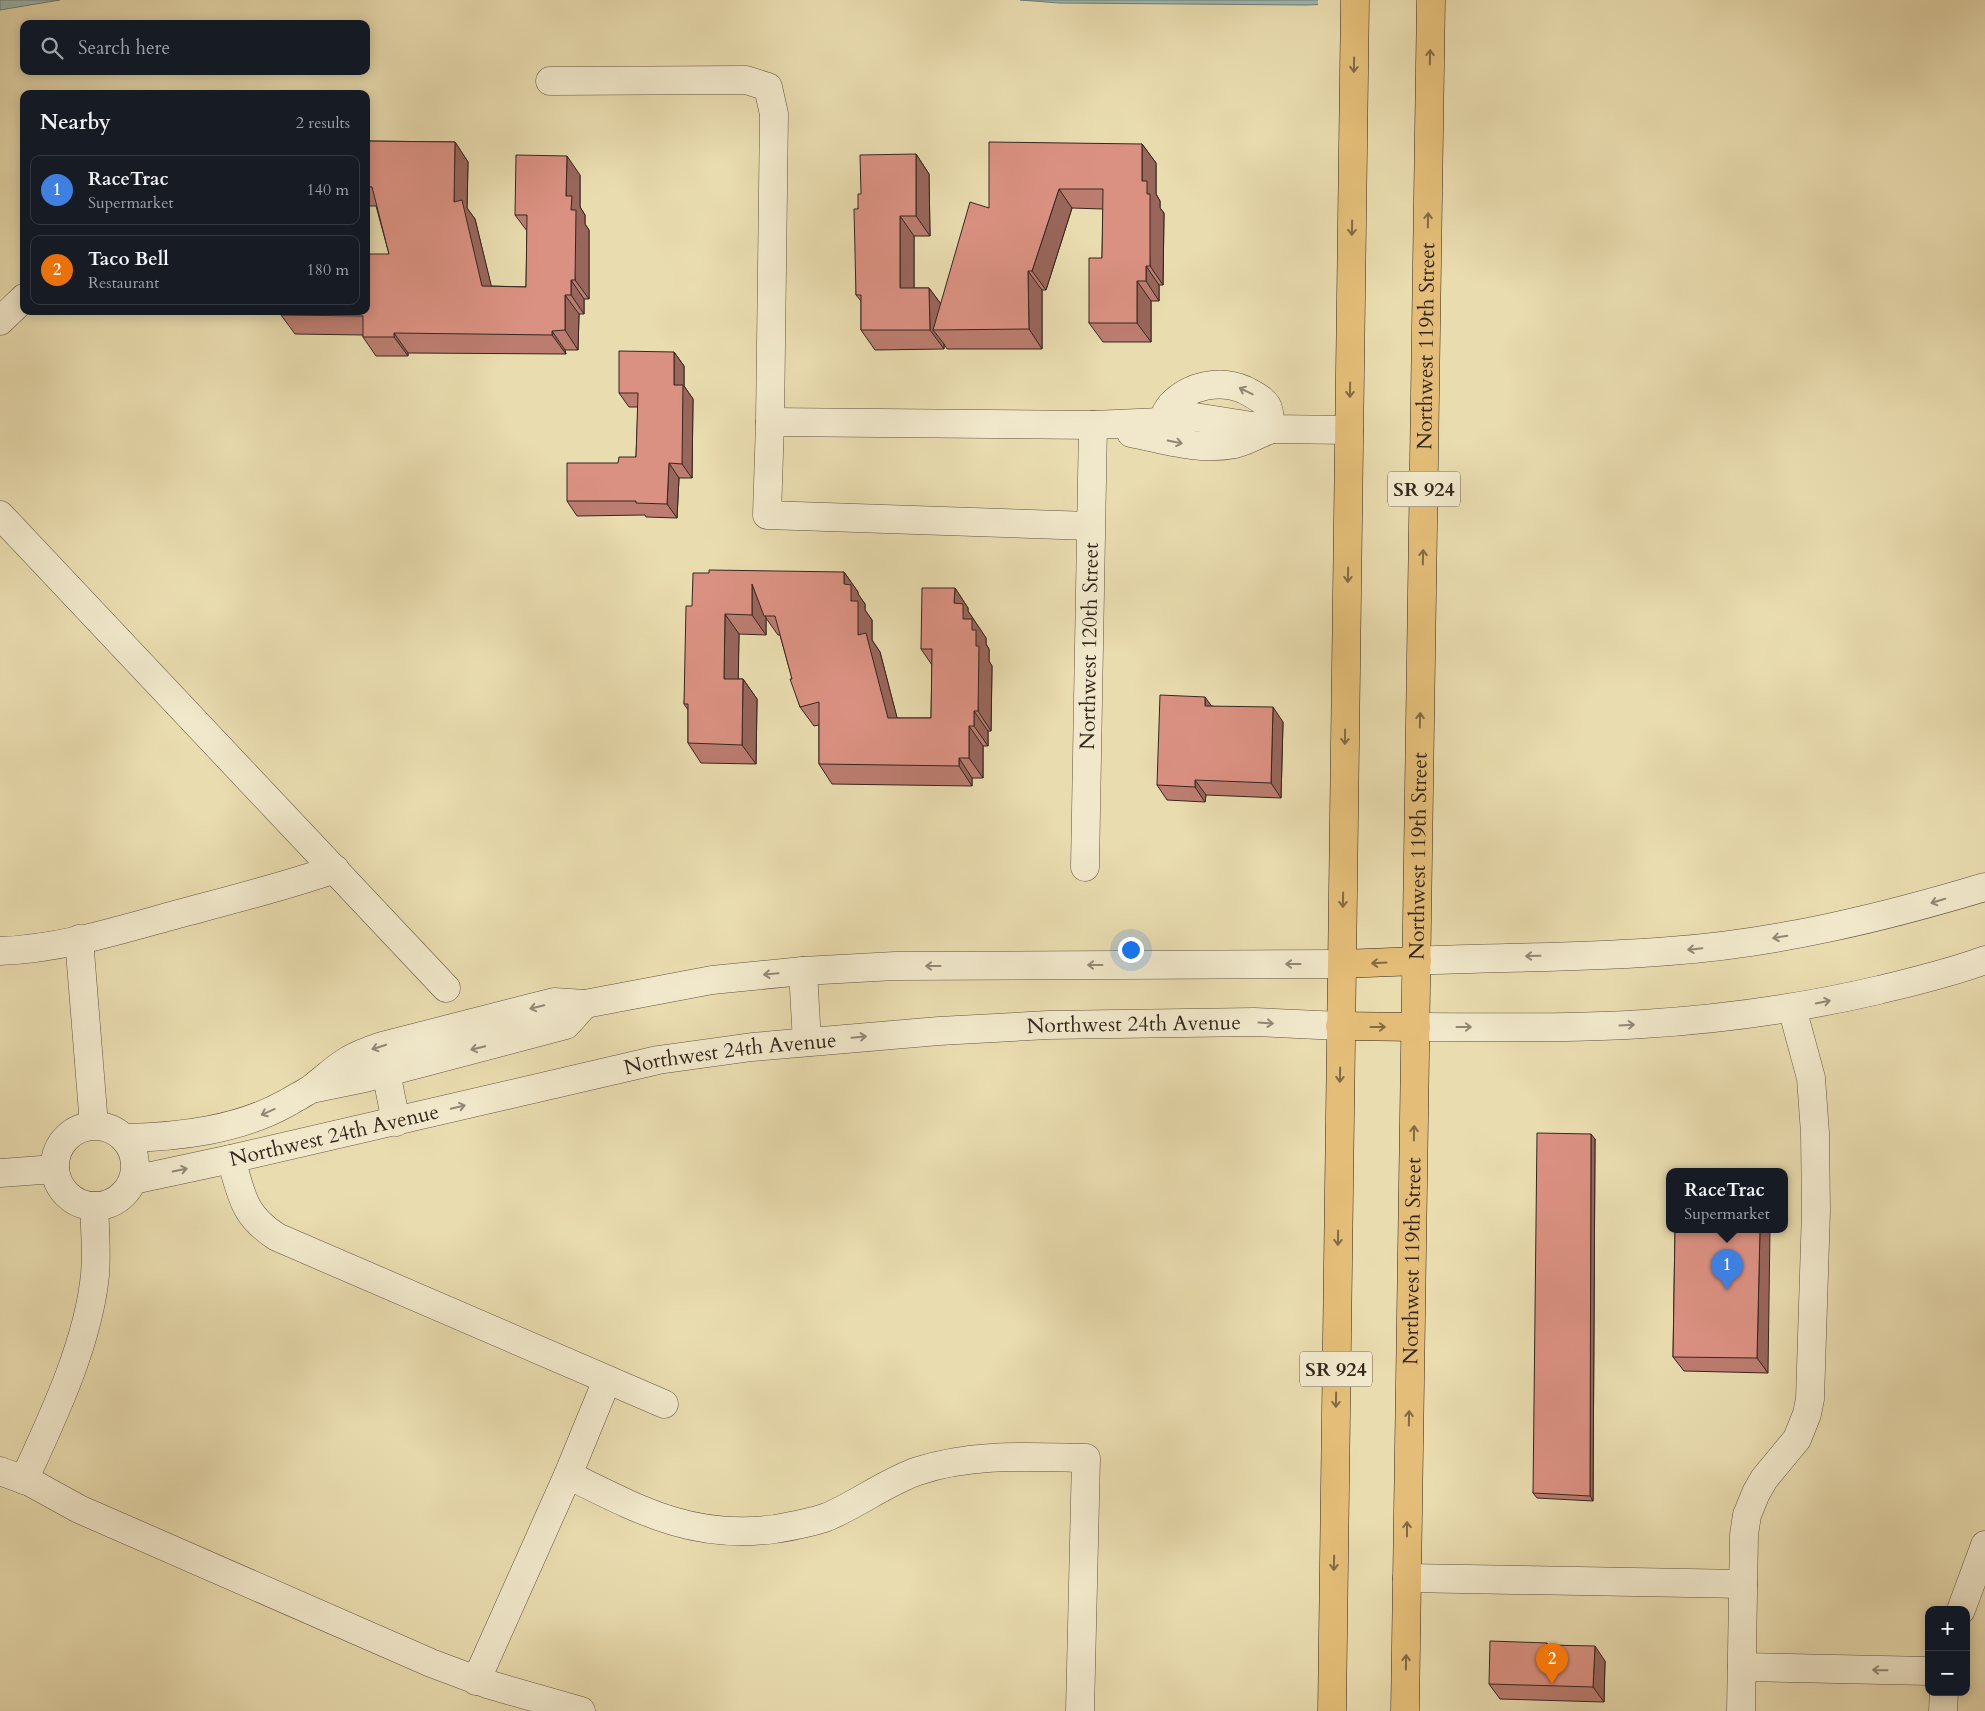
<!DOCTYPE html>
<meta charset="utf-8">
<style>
body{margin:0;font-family:Cardo,serif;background:#242831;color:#f1f3f6}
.controls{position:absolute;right:15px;bottom:15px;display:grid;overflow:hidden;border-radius:10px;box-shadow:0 2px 12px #0003}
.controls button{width:45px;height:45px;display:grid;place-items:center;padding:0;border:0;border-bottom:1px solid #363941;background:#171b24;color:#f1f3f6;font:25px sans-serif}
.you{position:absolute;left:1130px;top:949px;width:18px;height:18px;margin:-12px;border:4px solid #fff;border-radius:50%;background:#1a73e8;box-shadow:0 0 0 8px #1a73e833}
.badge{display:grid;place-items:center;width:32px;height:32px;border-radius:50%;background:#d93025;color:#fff;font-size:16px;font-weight:700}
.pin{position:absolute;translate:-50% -41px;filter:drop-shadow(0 1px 2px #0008)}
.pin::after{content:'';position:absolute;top:26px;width:18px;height:15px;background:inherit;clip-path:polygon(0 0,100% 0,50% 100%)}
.popup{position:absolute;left:1666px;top:1168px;width:122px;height:65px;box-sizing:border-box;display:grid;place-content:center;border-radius:10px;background:#171b24;filter:drop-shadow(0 1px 4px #0005);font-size:16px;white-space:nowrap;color:#9ea1a6}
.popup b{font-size:19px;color:#f1f3f6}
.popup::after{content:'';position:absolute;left:50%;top:100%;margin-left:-10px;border:10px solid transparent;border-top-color:#171b24}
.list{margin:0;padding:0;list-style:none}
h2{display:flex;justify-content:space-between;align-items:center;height:65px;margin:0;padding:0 20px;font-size:21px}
h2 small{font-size:16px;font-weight:400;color:#9ea1a6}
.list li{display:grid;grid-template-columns:32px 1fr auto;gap:15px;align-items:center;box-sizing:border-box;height:70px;margin:0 10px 10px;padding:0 10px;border:1px solid #363941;border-radius:10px}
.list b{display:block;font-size:19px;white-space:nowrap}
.list p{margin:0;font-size:16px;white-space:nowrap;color:#9ea1a6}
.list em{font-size:16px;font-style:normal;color:#9ea1a6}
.icon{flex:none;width:28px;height:28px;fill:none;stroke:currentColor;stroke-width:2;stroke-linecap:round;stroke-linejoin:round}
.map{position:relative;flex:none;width:1985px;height:1711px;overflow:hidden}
.search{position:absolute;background:#171b24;box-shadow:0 2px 12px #0003;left:20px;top:20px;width:350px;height:55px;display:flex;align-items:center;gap:12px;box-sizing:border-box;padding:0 18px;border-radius:10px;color:#9ea1a6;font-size:19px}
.panel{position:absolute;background:#171b24;box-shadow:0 2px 12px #0003;left:20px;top:90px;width:350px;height:225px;border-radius:10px}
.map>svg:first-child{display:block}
</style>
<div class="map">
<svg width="1985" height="1711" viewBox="0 0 1985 1711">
<rect width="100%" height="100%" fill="#e9dcaf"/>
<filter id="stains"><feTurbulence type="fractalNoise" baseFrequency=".004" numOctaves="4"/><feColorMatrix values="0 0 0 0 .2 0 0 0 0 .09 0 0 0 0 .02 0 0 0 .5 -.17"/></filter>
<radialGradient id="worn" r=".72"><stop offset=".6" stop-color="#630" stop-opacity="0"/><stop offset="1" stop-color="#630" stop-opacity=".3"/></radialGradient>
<path fill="#9ab9b4" stroke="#717e78" d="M 0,0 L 60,0 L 0,10 Z
M 1020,0 L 1433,0 L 1307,5 L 1059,3 Z"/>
<path fill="#e9dcaf" d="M 1318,0 L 1436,0 L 1433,2 L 1318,7 Z"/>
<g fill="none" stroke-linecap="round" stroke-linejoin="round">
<defs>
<g id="minor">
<path d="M 550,81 L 746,80 L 768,87 L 774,114 L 770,422 L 767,515 L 1090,526"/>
<path d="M 0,321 L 24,298"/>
<path d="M 770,422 L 1093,425 L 1161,422 L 1195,417 L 1271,429 L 1349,430"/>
<path d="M 1161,422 C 1164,416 1167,410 1171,405 C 1190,385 1220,379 1245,390 C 1252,394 1263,399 1267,406 C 1270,411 1270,422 1271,429"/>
<path d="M 1131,433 C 1165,440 1200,451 1235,444 C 1247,441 1259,434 1271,429"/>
<path d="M 0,515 L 446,988"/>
<path id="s1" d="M 1085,867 L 1093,425"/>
<path d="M 79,939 L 94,1125"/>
<path d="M 0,951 C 60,949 120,930 178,914 C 231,900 283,887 335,869"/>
<path d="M 1417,961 C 1501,957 1586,958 1670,951 C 1778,943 1882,918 1985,887"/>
<path d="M 803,971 L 807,1042"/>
<path d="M 1416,1027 C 1491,1027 1567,1029 1643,1024 C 1723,1019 1802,1008 1879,990 C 1915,981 1950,973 1985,960"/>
<path d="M 386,1072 L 396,1122"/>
<path d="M 316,1088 L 365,1078 L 566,1025 L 585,1004"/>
<circle cx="95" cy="1166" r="40"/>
<path d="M 124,1138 C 180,1137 238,1130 287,1103 C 295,1098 303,1094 311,1089 C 323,1080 334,1069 347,1061 C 358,1054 370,1050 382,1046 L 554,1002 L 585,1004 L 712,980 L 803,971 L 895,966 L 1342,964"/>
<path d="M 231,1159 C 242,1196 243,1215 277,1237 L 664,1404"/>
<path d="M 0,1173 L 55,1169"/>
<path id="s2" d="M 133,1180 L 231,1159 L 658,1060 L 752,1047 L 939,1031 L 1048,1025 L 1254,1022 L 1340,1026"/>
<path d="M 0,1471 L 30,1482 L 79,1509 L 431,1663 L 487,1684 L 581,1711"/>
<path d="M 568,1475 C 639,1510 693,1540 775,1529 C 793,1526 810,1523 827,1517 C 858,1504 886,1482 918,1471 C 973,1453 1030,1457 1086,1458 L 1080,1711"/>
<path d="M 24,1480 C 53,1417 88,1344 95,1275 C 97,1252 95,1229 94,1206"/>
<path d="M 1407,1578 L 1743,1584"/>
<path d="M 1961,1610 L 1985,1545"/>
<path d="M 1742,1667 L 1929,1671"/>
<path d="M 476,1681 L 568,1475 L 607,1380"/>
<path d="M 1741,1711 L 1744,1535 L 1747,1515 L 1756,1493 L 1764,1479 L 1797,1439 L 1807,1414 L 1810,1399 L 1816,1211 L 1815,1133 L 1811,1078 L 1792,1008"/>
<path d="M 1943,1711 L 1944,1692"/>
</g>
<g id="trunk">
<path d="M 1342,964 L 1417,961"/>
<path d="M 1340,1026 L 1416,1027"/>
<path d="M 1332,1711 L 1355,0"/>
<path id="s3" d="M 1405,1711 L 1431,0"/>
</g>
</defs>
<use href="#minor" stroke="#615443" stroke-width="29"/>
<use href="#trunk" stroke="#34261f" stroke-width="29"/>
<use href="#minor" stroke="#f1e8cb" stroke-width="28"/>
<use href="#trunk" stroke="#e4be78" stroke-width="28"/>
</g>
<path fill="#bc7d70" stroke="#34261f" d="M 366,141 L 455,142 L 468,162 L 467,208 L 475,219 L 491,286 L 526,287 L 527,231 L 515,215 L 580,175 L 580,207 L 585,215 L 585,224 L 589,230 L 589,299 L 584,299 L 584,314 L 579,314 L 578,350 L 565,350 L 566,354 L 408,353 L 408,356 L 376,356 L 363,337 L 363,335 L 295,334 L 281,315 L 389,254 L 376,206 L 366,206 Z
M 1142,144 L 1156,163 L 1156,194 L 1160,201 L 1160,208 L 1164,213 L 1163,285 L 1159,285 L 1159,301 L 1151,301 L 1151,342 L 1103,342 L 1089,323 L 1102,258 L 1103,209 L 1072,208 L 1046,290 L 1042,290 L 1042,349 L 947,349 L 944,344 L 944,349 L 875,350 L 861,330 L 861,301 L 856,295 L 858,209 L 861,194 L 916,154 L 929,174 L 930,236 L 914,236 L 914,288 L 929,288 L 941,304 L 989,208 Z
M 674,352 L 684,366 L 684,386 L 693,399 L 692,478 L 679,478 L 677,518 L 646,517 L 645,515 L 577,516 L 567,501 L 618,463 L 636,457 L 638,407 L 629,407 L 619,393 Z
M 844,572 L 858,592 L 858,594 L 865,604 L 865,610 L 872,620 L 872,640 L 880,652 L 897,718 L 931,718 L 932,665 L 921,649 L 955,588 L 968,608 L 968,611 L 986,638 L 986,644 L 989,649 L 989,661 L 992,666 L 991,731 L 988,731 L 988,746 L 983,746 L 983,778 L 972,778 L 972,786 L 832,784 L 819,764 L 819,725 L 814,726 L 800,707 L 780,635 L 778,635 L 766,618 L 766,635 L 739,634 L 738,679 L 743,679 L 757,699 L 756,764 L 701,763 L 688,743 L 688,710 L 684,704 L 692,606 Z
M 1212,706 L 1283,722 L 1281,798 L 1206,795 L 1205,802 L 1167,800 L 1157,785 Z
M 1595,1139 L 1593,1501 L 1537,1498 L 1533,1493 Z
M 1675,1229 L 1768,1373 L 1684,1371 L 1673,1357 Z
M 1547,1643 L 1549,1645 L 1605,1661 L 1604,1702 L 1500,1699 L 1489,1684 Z"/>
<path fill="#99665b" stroke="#34261f" d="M 455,142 L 468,162 L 467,208 L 475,219 L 496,305 L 482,286 L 454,202 Z
M 1142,144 L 1156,163 L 1156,194 L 1160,201 L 1160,208 L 1164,213 L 1163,285 L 1150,266 L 1147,194 L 1142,181 Z
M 916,154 L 929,174 L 930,236 L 916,216 Z
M 567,156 L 580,175 L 580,207 L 585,215 L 585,224 L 589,230 L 589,299 L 575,280 L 571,210 L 566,196 Z
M 1059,189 L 1072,208 L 1046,290 L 1032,271 Z
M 900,216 L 914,236 L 914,308 L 900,288 Z
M 1146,266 L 1159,285 L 1159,301 L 1146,281 Z
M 1028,271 L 1042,290 L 1042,349 L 1029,329 Z
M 571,280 L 584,299 L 584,314 L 571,295 Z
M 1137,281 L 1151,301 L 1151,342 L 1137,323 Z
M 929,288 L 943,307 L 933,330 L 944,344 L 944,349 L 930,330 Z
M 565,295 L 579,314 L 578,350 L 565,330 Z
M 552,331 L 565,350 L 566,354 L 552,335 Z
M 394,333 L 408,353 L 408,356 L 394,337 Z
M 674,352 L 684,366 L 684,386 L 693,399 L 692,478 L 682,464 L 674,385 Z
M 669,463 L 679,478 L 677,518 L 667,504 Z
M 844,572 L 858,592 L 858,594 L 865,604 L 865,610 L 872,620 L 872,640 L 880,652 L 902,737 L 888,718 L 858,635 L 851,601 L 844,584 Z
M 752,584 L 766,618 L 766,635 L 752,615 Z
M 955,588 L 968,608 L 968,611 L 986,638 L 986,644 L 989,649 L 989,661 L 992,666 L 991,731 L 978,711 L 976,646 L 963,619 L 954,603 Z
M 725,614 L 739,634 L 738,699 L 724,679 Z
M 743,679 L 757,699 L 756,764 L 742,745 Z
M 1205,697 L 1216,712 L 1205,706 Z
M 1273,707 L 1283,722 L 1281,798 L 1271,783 Z
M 974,711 L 988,731 L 988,746 L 974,726 Z
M 969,726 L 983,746 L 983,778 L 969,758 Z
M 959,758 L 972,778 L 972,786 L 959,766 Z
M 1195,780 L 1206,795 L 1205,802 L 1195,787 Z
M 1591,1134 L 1595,1139 L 1593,1501 L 1590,1496 Z
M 1760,1229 L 1770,1229 L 1768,1373 L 1757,1358 Z
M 1595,1646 L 1605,1661 L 1604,1702 L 1593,1687 Z"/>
<path fill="#db9182" stroke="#34261f" d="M 366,141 L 455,142 L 454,202 L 462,200 L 482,286 L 526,287 L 527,215 L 515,215 L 516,155 L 567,156 L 566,196 L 572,196 L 571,210 L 576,210 L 575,280 L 571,280 L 571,295 L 565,295 L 565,330 L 552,331 L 552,335 L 394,333 L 394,337 L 363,337 L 363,316 L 281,315 L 281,311 L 366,311 L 366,254 L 389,254 L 372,187 L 366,186 Z
M 989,142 L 1142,144 L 1142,181 L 1147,181 L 1147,194 L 1150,194 L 1150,266 L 1146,266 L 1146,281 L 1137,281 L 1137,323 L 1089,323 L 1089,258 L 1102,258 L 1103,189 L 1059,189 L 1032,271 L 1028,271 L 1029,329 L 933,330 L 970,202 L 989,208 Z
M 916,154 L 916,216 L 900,216 L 900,288 L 929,288 L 930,330 L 861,330 L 861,295 L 856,295 L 854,209 L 858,209 L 858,194 L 861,194 L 860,155 Z
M 619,351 L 674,352 L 674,385 L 683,385 L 682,464 L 669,463 L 667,504 L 636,503 L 636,501 L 567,501 L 567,463 L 618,463 L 619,457 L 636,457 L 638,393 L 619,393 Z
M 709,570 L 844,572 L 844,584 L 851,585 L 851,601 L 858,601 L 858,635 L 866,633 L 888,718 L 931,718 L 932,649 L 921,649 L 922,588 L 955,588 L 954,603 L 963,604 L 963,619 L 972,619 L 972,630 L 976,630 L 976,646 L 979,646 L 978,711 L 974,711 L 974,726 L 969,726 L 969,758 L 959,758 L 959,766 L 819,764 L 819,702 L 800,707 L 790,679 L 792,679 L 775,616 L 764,616 L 752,584 L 752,615 L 725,614 L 724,679 L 743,679 L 742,745 L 688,743 L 688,704 L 684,704 L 686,606 L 692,606 L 693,573 L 709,573 Z
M 1160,695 L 1205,697 L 1205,706 L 1273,707 L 1271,783 L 1195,780 L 1195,787 L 1157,785 Z
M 1537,1133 L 1591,1134 L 1590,1496 L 1533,1493 Z
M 1675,1229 L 1760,1229 L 1757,1358 L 1673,1357 Z
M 1490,1641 L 1547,1643 L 1547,1645 L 1595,1646 L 1593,1687 L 1489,1684 Z"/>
<defs><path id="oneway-shaft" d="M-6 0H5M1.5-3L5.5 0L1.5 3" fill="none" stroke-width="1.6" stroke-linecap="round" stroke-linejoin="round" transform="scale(1.25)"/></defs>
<g stroke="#836a47">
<use href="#oneway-shaft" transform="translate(1430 57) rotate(-89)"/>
<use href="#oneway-shaft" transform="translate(1354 65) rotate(91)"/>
<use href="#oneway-shaft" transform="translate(1428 220) rotate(-89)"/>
<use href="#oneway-shaft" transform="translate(1352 228) rotate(91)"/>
<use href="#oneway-shaft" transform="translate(1350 390) rotate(91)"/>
<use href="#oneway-shaft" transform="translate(1423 557) rotate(-89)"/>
<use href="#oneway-shaft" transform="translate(1348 575) rotate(91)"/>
<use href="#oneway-shaft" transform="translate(1420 720) rotate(-89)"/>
<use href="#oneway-shaft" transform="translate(1345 737) rotate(91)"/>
<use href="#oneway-shaft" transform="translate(1343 900) rotate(91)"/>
<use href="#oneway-shaft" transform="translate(1379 963) rotate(177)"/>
<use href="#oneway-shaft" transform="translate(1378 1027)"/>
<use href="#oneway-shaft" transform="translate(1340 1075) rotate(91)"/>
<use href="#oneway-shaft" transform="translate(1414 1133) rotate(-89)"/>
<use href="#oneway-shaft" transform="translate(1338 1238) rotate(91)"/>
<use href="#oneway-shaft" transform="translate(1336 1400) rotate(91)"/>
<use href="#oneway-shaft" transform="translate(1409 1418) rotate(-89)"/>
<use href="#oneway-shaft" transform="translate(1407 1529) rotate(-90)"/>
<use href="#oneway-shaft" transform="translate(1334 1563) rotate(91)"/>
<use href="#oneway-shaft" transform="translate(1406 1662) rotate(-89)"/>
</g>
<g stroke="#928775">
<use href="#oneway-shaft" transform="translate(1246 391) rotate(-154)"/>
<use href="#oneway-shaft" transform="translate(1175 442) rotate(11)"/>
<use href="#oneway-shaft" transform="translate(1938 901) rotate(163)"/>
<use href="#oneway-shaft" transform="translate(1780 937) rotate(171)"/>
<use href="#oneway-shaft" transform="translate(1695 949) rotate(174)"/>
<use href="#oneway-shaft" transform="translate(1533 956) rotate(179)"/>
<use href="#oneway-shaft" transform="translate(1293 964) rotate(-180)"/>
<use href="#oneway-shaft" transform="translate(1095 965) rotate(180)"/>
<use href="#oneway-shaft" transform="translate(933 966) rotate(180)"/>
<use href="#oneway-shaft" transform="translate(771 974) rotate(175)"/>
<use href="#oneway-shaft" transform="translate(1823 1002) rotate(-11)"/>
<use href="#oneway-shaft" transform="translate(537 1007) rotate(166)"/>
<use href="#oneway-shaft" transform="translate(1266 1023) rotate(4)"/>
<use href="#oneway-shaft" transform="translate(1627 1025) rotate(-3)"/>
<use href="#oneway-shaft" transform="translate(1464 1027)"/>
<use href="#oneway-shaft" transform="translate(859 1037) rotate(-5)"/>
<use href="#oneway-shaft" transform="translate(379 1047) rotate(162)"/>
<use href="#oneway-shaft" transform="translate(478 1048) rotate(166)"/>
<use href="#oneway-shaft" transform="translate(458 1107) rotate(-13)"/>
<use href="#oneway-shaft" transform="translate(268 1112) rotate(156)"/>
<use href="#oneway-shaft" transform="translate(180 1170) rotate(-12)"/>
<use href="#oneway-shaft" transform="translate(1880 1670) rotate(-179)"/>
</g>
<g text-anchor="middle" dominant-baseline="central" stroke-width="4" stroke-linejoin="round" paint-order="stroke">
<g fill="#f1e8cb" stroke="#6d6053" stroke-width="1">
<rect x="1388" y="471.5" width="72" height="35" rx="4"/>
<rect x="1300" y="1351.5" width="72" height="35" rx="4"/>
</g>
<g font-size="20" font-weight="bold" fill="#34261f">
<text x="1424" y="489">SR 924</text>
<text x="1336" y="1369">SR 924</text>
</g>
<g font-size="21" fill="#34261f" stroke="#f1e8cb">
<text stroke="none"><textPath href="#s3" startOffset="1365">Northwest 119th Street</textPath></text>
<text stroke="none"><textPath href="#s1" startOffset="221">Northwest 120th Street</textPath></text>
<text stroke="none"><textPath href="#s3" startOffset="855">Northwest 119th Street</textPath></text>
<text stroke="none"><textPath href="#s2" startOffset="1016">Northwest 24th Avenue</textPath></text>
<text stroke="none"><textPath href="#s2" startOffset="611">Northwest 24th Avenue</textPath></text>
<text stroke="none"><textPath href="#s2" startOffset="206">Northwest 24th Avenue</textPath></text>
<text stroke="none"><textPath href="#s3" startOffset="450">Northwest 119th Street</textPath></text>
</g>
</g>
<rect width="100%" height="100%" filter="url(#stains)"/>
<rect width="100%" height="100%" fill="url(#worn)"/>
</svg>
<div class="controls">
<button>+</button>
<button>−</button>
</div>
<div class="you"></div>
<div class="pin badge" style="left:1727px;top:1290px;background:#3f7fe0">1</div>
<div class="popup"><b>RaceTrac</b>Supermarket</div>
<div class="pin badge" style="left:1552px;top:1684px;background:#e8710a">2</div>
<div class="search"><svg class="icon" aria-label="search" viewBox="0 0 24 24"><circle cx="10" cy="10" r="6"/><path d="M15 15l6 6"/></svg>Search here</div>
<section class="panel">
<h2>Nearby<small>2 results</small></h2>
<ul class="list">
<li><span class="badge" style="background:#3f7fe0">1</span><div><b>RaceTrac</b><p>Supermarket</p></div><em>140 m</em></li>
<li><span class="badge" style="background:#e8710a">2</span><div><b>Taco Bell</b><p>Restaurant</p></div><em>180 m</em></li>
</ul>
</section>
</div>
